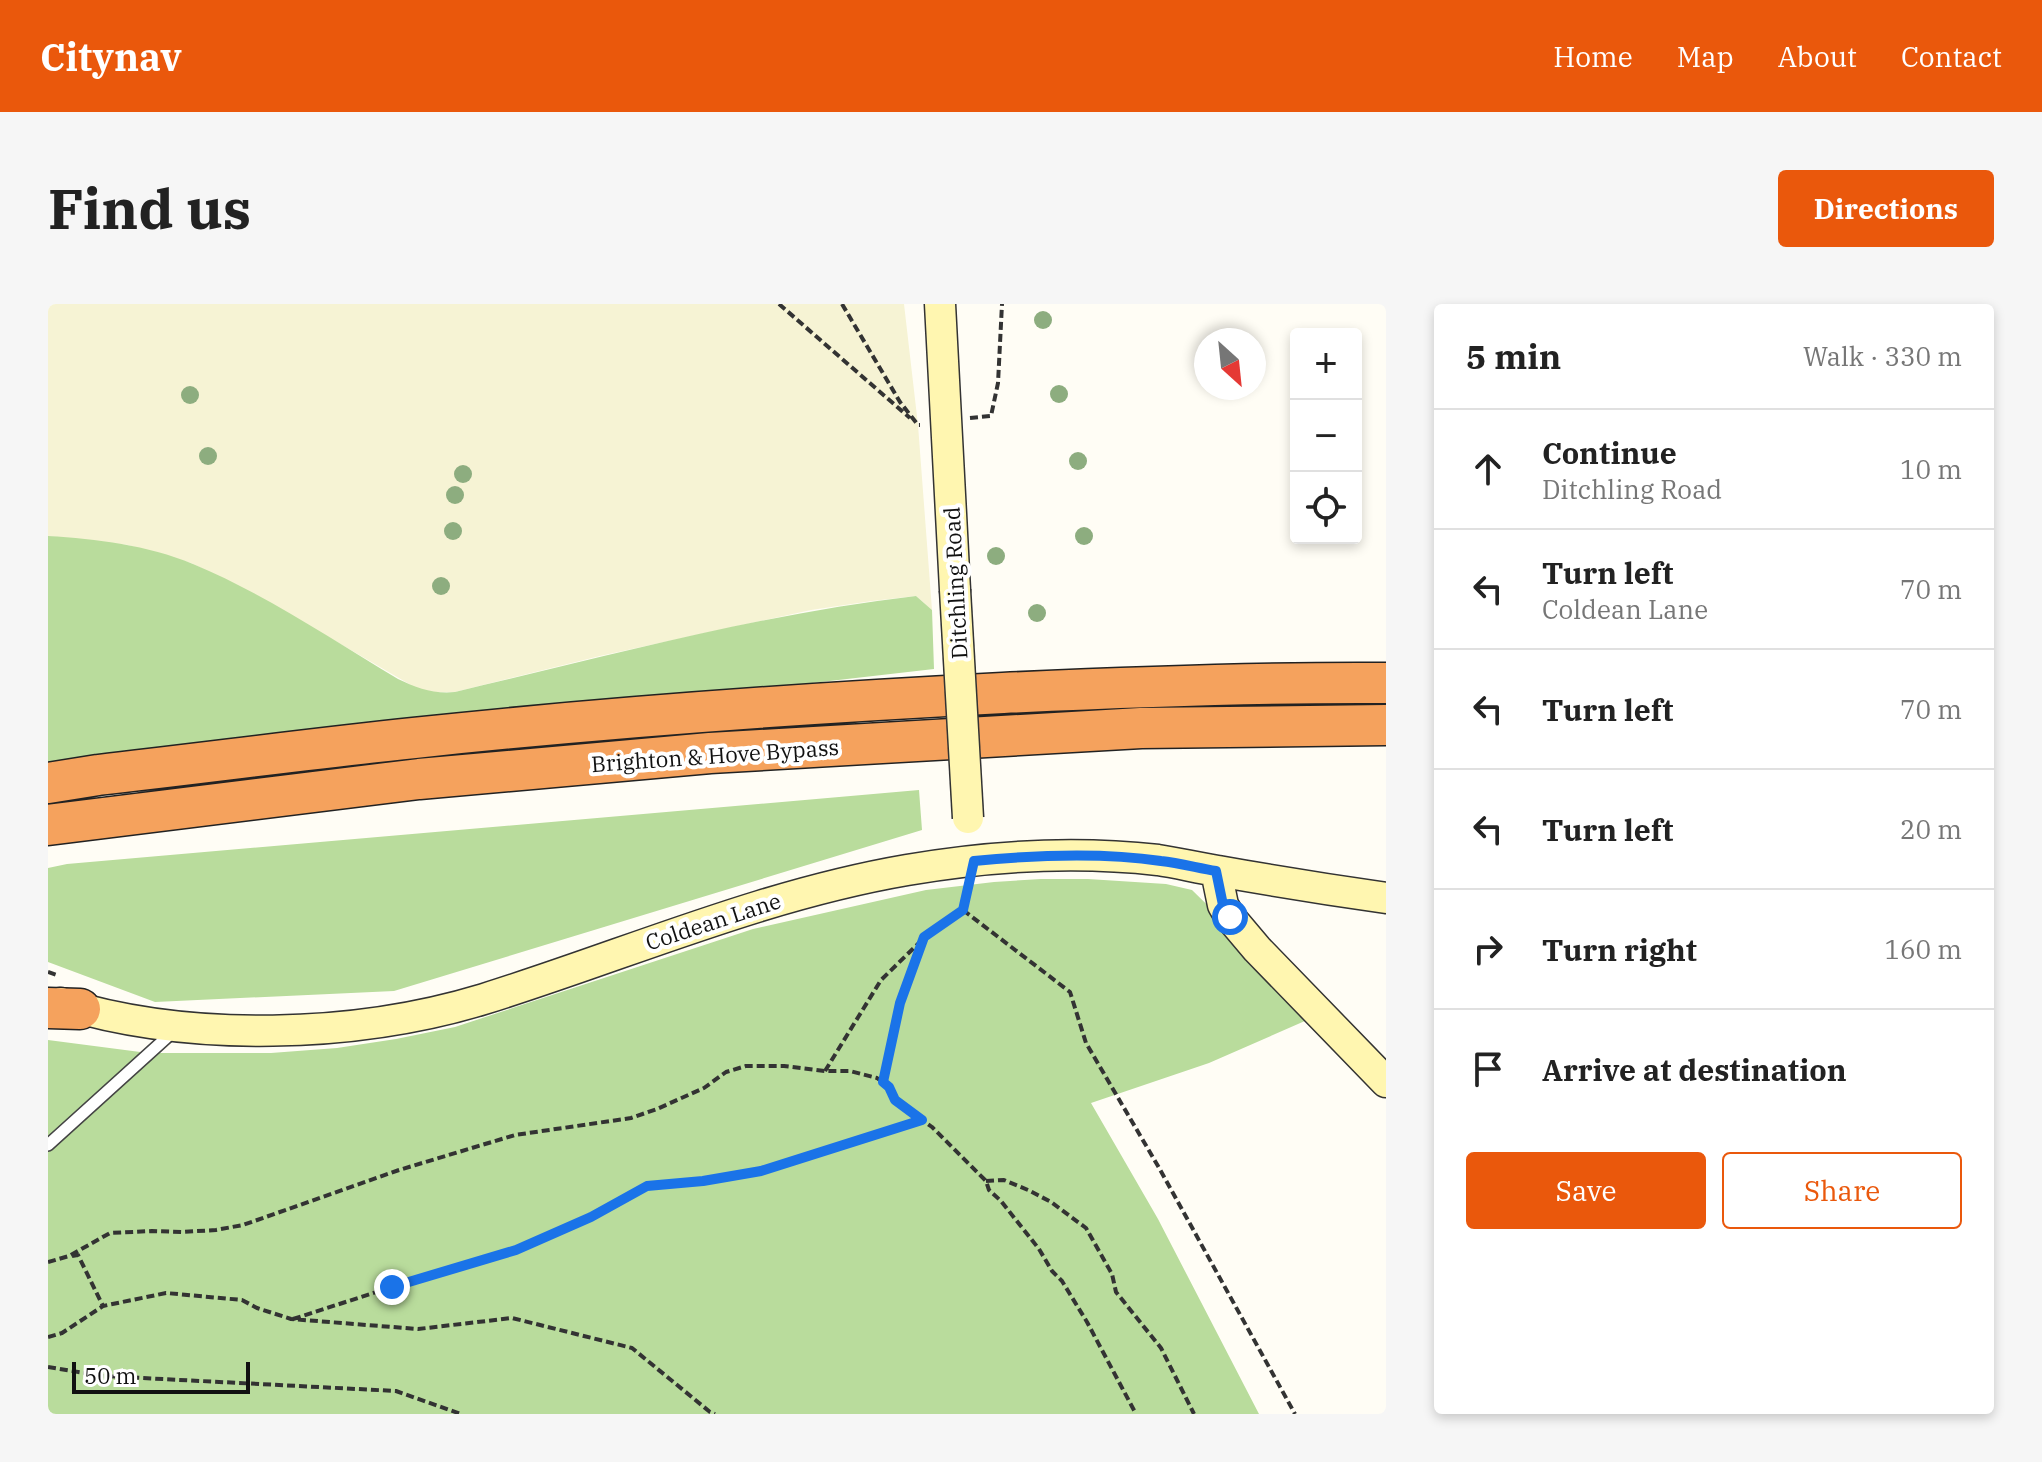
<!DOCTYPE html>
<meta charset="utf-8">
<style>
body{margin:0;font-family:"IBM Plex Serif",serif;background:#f6f6f6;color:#222}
.controls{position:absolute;right:24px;top:24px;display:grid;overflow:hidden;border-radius:8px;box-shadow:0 4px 12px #0003}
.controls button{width:72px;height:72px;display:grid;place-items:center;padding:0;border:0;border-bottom:2px solid #e0e0e0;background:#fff;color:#222;font:40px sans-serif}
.compass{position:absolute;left:1146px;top:24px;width:72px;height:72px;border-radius:50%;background:#fff;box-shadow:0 4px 12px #0003;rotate:153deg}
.scale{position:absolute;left:24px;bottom:20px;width:178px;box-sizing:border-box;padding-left:8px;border:4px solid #111;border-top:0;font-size:22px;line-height:28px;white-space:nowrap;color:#111;-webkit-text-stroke:6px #fff;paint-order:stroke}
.stop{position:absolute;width:24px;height:24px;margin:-18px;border:6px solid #1a73e8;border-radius:50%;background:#fff}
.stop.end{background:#1a73e8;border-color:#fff;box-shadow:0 2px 8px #0008}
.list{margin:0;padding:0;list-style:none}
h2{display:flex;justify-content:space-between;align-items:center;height:104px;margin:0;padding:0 32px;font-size:34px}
h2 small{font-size:26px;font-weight:400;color:#767676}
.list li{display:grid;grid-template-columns:52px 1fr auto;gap:24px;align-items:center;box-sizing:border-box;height:120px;padding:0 32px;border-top:2px solid #e0e0e0}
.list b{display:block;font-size:30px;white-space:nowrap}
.list p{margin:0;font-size:26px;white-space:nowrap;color:#767676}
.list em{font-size:26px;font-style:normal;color:#767676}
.actions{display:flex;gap:16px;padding:24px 32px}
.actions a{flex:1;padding:18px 0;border:2px solid #ea580c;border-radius:8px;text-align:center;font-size:28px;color:#ea580c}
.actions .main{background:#ea580c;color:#fff}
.icon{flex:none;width:44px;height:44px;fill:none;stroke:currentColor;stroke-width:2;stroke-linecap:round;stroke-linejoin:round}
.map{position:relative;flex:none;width:1338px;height:1110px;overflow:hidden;border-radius:8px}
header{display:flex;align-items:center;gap:48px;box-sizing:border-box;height:112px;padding:0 40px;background:#ea580c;color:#fff}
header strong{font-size:38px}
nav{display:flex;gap:44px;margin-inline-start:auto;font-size:28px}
.intro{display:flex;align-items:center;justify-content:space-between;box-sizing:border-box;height:192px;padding:0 48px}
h1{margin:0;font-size:56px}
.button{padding:20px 36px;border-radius:8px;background:#ea580c;color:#fff;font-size:28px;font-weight:700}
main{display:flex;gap:48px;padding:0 48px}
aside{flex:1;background:#fff;border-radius:8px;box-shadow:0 4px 12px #0003}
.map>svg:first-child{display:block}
</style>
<header>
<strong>Citynav</strong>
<nav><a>Home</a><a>Map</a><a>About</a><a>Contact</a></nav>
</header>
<div class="intro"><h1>Find us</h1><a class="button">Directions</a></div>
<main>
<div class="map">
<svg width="1338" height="1110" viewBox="0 0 1338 1110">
<rect width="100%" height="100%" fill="#fffdf5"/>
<path fill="#f6f3d4" d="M 0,0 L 856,0 L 870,121 L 884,306 L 868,292 L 824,297 L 763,306 L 552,352 L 407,388 L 383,388 L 368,384 L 210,292 L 143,259 L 80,241 L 0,232 Z"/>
<path fill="#b9dc9c" d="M 0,232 C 49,235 99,241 145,260 C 217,290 283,335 350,375 C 369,384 385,390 407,388 C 560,352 712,310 868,292 L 884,306 L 886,365 L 0,467 Z
M 871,486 L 874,526 L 346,687 L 107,698 L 0,658 L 0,564 L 19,560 Z
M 993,575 L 1040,575 L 1118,580 L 1144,586 L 1191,632 L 1266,713 L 1161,759 L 1043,799 L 1110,915 L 1211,1110 L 0,1110 L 0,736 L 100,749 L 223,749 L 289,744 L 348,735 L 407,723 L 705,625 L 878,586 L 946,578 Z"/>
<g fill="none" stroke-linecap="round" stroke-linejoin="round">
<defs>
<path id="lane" d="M 0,841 L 127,726"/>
<path id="secondary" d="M 892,0 L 907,286
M 1168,567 L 1175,601 L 1182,613 L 1209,645 L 1338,778
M 13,699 C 142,739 308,734 436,695 C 577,651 713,591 859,566 C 940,552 1028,547 1110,556 C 1130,559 1150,564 1170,567 C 1226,577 1282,586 1338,594"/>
<path id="highway" d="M 0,479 L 50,471 C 156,459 261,445 366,434 C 562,413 759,399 955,389 C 1083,383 1210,378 1338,379
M 0,521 L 371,475 L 662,449 L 1093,424 L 1338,421
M 0,704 L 32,705"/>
</defs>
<use href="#lane" stroke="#444" stroke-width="14"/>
<use href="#secondary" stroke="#333" stroke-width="33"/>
<use href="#highway" stroke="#222" stroke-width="43"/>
<path stroke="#333" stroke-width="4" stroke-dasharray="8 4" stroke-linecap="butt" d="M 731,0 L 862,114
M 794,0 L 852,98 L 870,121 L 872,121
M 922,114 L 943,112 L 950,79 L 954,0
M 915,606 L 1022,688 L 1038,739 L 1110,862 L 1247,1110
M 0,668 L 9,671
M 777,767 L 833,676 L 875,635
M 835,778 L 852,699 L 876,633 L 915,606 L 920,583
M 938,877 L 956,876 L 980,886 L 1003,898 L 1038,924 L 1064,970 L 1068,988 L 1113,1044 L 1146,1110
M 24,952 L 30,951 L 55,1002
M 0,958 L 21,952 L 62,929 L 104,927 L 134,928 L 168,926 L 195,921 L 351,866 L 467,831 L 583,814 L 609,805 L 656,784 L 678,768 L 698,762 L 736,762 L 777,767 L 802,767 L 829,774 L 841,783 L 847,796 L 884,823 L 938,877 L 941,886 L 953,897 L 991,945 L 1004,967 L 1014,977 L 1039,1018 L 1088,1110
M 245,1015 L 344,983 L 468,946 L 543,913 L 599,882 L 655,877 L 713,867 L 874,816
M 0,1033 L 14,1029 L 55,1002 L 118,989 L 194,996 L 209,1004 L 243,1015 L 370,1025 L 464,1014 L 584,1044 L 662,1108 L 667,1110
M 0,1063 L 55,1072 L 348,1087 L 413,1110"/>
<use href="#lane" stroke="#fff" stroke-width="11"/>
<use href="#secondary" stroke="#fff6b0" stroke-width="30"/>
<use href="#highway" stroke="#f5a25d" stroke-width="40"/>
<defs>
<path id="secondary-bridge" d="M 907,286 L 920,514"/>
</defs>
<use href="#secondary-bridge" stroke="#333" stroke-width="33" stroke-linecap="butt"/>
<use href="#secondary-bridge" stroke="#fff6b0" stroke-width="30"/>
</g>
<g fill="#8dad7f">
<circle cx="995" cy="16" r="9"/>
<circle cx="1011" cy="90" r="9"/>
<circle cx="142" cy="91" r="9"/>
<circle cx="160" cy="152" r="9"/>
<circle cx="1030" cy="157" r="9"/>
<circle cx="415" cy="170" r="9"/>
<circle cx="407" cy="191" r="9"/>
<circle cx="405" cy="227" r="9"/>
<circle cx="1036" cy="232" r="9"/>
<circle cx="948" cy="252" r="9"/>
<circle cx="393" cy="282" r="9"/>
<circle cx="989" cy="309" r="9"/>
</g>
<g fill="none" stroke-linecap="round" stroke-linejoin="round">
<path stroke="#1a73e8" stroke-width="10" d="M 344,983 L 468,946 L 543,913 L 599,882 L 655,877 L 713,867 L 874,816 L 847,796 L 841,783 L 835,778 L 852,699 L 876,633 L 915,606 L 926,557 C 987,551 1052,548 1113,557 C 1131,559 1150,564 1168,567 L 1175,601 L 1182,613"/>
</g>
<g text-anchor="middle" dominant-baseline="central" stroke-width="8" stroke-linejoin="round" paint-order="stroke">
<g font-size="22" fill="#111" stroke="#fff">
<text transform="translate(907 279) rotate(-93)">Ditchling Road</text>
<text transform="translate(667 451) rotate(-4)">Brighton &amp; Hove Bypass</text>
<text transform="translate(665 617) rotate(-18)">Coldean Lane</text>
</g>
</g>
</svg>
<div class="controls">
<button>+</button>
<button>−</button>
<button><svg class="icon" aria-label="locate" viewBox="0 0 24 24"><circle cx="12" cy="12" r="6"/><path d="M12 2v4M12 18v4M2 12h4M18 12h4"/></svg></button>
</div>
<svg class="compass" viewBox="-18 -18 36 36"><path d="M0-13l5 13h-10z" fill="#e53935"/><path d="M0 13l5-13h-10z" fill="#767676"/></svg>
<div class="scale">50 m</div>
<div class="stop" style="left:1182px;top:613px"></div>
<div class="stop end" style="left:344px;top:983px"></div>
</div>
<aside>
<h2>5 min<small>Walk · 330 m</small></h2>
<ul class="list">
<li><svg class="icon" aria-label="ahead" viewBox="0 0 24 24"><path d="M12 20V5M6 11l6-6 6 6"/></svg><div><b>Continue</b><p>Ditchling Road</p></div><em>10 m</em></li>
<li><svg class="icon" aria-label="left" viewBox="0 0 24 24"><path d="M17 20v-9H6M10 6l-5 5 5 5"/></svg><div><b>Turn left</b><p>Coldean Lane</p></div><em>70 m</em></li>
<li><svg class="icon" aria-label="left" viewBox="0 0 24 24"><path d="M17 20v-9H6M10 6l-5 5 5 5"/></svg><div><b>Turn left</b></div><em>70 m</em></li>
<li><svg class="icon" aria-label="left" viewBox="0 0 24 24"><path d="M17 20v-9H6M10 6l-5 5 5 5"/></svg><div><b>Turn left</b></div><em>20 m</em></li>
<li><svg class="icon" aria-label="right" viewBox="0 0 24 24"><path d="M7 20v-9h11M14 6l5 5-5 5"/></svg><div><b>Turn right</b></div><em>160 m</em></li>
<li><svg class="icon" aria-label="arrive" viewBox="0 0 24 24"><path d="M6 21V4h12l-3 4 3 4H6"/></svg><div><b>Arrive at destination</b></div></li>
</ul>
<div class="actions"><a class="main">Save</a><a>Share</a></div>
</aside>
</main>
